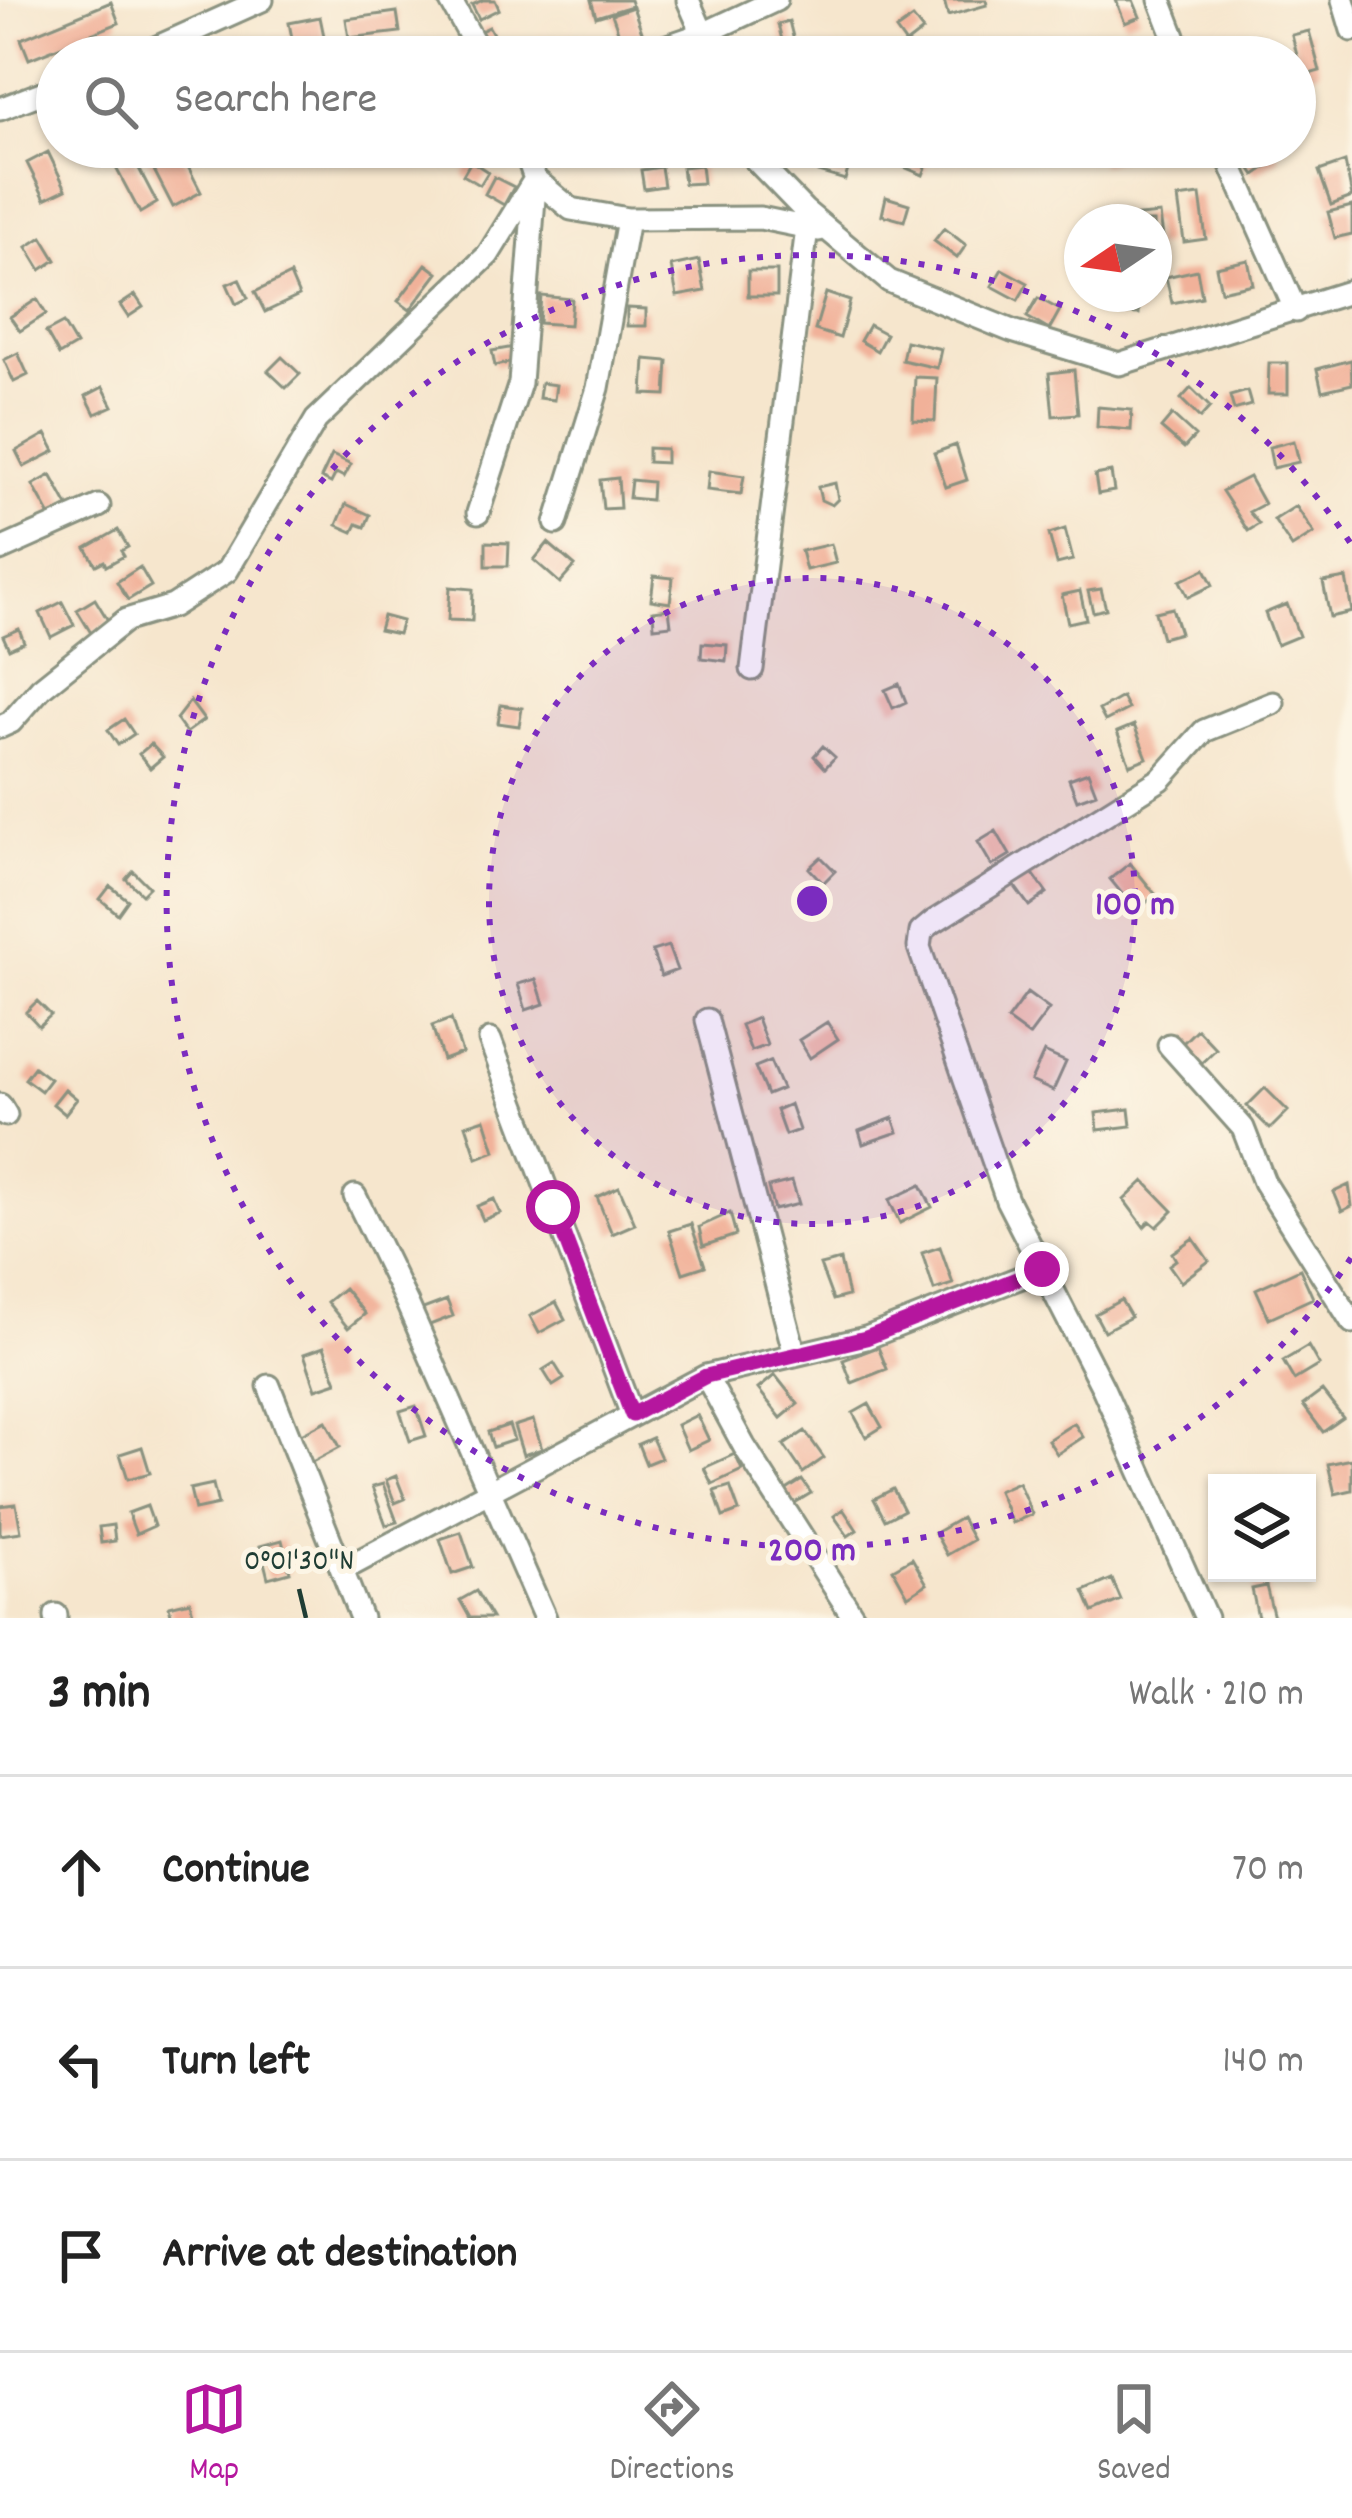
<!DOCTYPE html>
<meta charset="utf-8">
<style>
body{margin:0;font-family:Dekko,sans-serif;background:#f2f2f2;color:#222}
.controls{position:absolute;right:36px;bottom:36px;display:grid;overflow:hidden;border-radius:0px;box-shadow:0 3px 9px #0004}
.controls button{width:108px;height:108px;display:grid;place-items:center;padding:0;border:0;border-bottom:3px solid #e0e0e0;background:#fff;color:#222;font:60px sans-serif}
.compass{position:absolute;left:1064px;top:204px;width:108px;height:108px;border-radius:50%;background:#fff;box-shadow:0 3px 9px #0004;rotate:257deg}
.stop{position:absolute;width:36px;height:36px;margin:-27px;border:9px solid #b5179e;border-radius:50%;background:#fff}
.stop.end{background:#b5179e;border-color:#fff;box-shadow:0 3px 12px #0008}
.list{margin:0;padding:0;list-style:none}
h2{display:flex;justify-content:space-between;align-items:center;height:156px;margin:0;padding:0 48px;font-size:51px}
h2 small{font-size:39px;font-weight:400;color:#767676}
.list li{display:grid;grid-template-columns:78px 1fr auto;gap:36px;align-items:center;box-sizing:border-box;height:192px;padding:0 48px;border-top:3px solid #e0e0e0}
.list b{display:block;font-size:45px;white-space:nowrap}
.list em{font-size:39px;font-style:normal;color:#767676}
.icon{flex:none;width:66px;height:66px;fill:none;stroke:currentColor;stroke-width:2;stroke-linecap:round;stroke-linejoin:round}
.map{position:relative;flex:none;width:1352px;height:1618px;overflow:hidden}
.search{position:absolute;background:#fff;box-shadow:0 3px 9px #0004;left:36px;right:36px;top:36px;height:132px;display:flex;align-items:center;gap:30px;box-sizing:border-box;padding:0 42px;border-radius:66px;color:#767676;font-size:45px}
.sheet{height:732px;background:#fff}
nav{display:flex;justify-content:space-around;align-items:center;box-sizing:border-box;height:168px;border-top:3px solid #e0e0e0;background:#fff;font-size:33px;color:#767676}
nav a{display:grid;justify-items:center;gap:6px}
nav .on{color:#b5179e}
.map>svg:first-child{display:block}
</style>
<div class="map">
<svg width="1352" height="1618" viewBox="0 0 1352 1618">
<rect width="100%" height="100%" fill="#fcf5e5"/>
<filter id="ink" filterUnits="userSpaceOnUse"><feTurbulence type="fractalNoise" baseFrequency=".00833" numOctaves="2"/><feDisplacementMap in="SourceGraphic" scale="24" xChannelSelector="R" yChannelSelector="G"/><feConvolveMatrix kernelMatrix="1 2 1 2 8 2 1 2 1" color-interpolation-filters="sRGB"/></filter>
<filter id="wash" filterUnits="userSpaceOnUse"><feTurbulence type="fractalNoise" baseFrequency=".004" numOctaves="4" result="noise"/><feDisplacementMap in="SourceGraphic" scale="48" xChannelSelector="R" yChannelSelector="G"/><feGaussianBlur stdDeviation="2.7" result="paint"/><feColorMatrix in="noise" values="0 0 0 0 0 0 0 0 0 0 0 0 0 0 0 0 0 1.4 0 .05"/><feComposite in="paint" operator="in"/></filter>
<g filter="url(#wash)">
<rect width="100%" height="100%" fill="#f6e6cd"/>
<g id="blocks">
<path fill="#f1b199" d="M 483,0 L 495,0 L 499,9 L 479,19 L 472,5 Z
M 591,0 L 630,0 L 632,6 L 596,17 Z
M 944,0 L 986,0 L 987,5 L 948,16 Z
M 1116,0 L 1133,0 L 1140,17 L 1125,23 Z
M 111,2 L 119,23 L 29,59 L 21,39 Z
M 633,7 L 647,46 L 626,54 L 612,14 Z
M 397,12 L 400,32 L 349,38 L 346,19 Z
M 320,17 L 325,41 L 294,48 L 289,23 Z
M 913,18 L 923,31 L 906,44 L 896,30 Z
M 789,21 L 796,49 L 785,52 L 778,24 Z
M 489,27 L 501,48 L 493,52 L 481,31 Z
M 1309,31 L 1320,71 L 1302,76 L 1292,35 Z
M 589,38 L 596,56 L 581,57 L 576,43 Z
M 1264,42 L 1267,57 L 1240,57 L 1238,47 Z
M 147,147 L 178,147 L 201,192 L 173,207 L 143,149 Z
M 785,147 L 788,159 L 765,165 L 762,149 Z
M 913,147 L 934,147 L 923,175 L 904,167 Z
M 1095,147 L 1133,147 L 1135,154 L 1101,165 Z
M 1236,147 L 1272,147 L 1280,158 L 1255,175 Z
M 824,150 L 851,159 L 845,180 L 818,172 Z
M 48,152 L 66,189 L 45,199 L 27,163 Z
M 133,157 L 157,203 L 140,213 L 115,166 Z
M 471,161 L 488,172 L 480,185 L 463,175 Z
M 1345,162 L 1352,197 L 1331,205 L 1319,171 Z
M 701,165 L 703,183 L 684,184 L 682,167 Z
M 661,167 L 664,186 L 644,189 L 641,170 Z
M 494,177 L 514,187 L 504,205 L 485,194 Z
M 1200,195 L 1206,239 L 1184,242 L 1178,198 Z
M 886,197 L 909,204 L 904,221 L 882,215 Z
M 1352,206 L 1352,234 L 1335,238 L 1328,212 Z
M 1160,214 L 1164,245 L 1154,246 L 1154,222 L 1139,222 L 1138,216 Z
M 944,228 L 966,245 L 957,258 L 934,241 Z
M 42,237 L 56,260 L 41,270 L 27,247 Z
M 699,260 L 705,291 L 677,296 L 671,266 Z
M 1248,260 L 1253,284 L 1221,291 L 1216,267 Z
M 426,264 L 438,273 L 410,310 L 398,301 Z
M 1002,269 L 1028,283 L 1018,300 L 992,286 Z
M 1197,270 L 1202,297 L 1172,303 L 1166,277 Z
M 748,271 L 777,271 L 777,296 L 748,296 Z
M 290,275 L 299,296 L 265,312 L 255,292 Z
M 239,279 L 248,298 L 236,304 L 227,284 Z
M 826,293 L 850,301 L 840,338 L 815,330 Z
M 1105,294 L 1139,294 L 1139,314 L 1105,313 Z
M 135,295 L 143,307 L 128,317 L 120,305 Z
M 541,296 L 572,299 L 570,325 L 539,323 Z
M 1038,298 L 1060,310 L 1049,330 L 1027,317 Z
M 37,299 L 46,314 L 20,331 L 10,317 Z
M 627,308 L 646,309 L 646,326 L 627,326 Z
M 63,323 L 76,345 L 59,355 L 46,332 Z
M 869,325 L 886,334 L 877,351 L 860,341 Z
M 906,341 L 941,349 L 937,368 L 902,360 Z
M 514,347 L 517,361 L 495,366 L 492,351 Z
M 18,353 L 28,375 L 14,382 L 4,360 Z
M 282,357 L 300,374 L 286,388 L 268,371 Z
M 645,359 L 668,361 L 666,395 L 643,394 Z
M 1351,360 L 1352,384 L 1322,391 L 1317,369 Z
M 1269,363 L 1288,363 L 1288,394 L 1268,394 Z
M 1074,370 L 1078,414 L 1053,416 L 1049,373 Z
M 915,377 L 937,378 L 935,421 L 913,420 Z
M 541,383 L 556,385 L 554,400 L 539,398 Z
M 103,387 L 113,406 L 95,414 L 86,396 Z
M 1191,388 L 1210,407 L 1200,418 L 1181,399 Z
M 1247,391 L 1251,405 L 1234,410 L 1230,396 Z
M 1098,407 L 1132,410 L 1131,430 L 1097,427 Z
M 1172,415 L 1195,436 L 1184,448 L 1161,428 Z
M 46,434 L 55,451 L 24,467 L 16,451 Z
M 1294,441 L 1299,462 L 1273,468 L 1269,447 Z
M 956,445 L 967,480 L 946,487 L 934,453 Z
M 648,448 L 666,449 L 666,463 L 648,462 Z
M 332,455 L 351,464 L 344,477 L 336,473 L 331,483 L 321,478 Z
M 709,471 L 744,476 L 741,494 L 707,490 Z
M 1111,472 L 1114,491 L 1098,494 L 1095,475 Z
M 51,475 L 68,506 L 50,516 L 33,485 Z
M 1249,477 L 1264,504 L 1249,512 L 1259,524 L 1248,531 L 1222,491 Z
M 618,478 L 620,508 L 603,509 L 600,480 Z
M 631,480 L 652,482 L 651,500 L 629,498 Z
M 835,483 L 838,499 L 832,505 L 821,500 L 818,487 Z
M 346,504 L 370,515 L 365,527 L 357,524 L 353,532 L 337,525 Z
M 1296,506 L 1314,533 L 1292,547 L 1274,520 Z
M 1065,529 L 1073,560 L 1057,564 L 1049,534 Z
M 118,530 L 128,547 L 121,551 L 124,556 L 106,566 L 104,561 L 96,565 L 86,548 Z
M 486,542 L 509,543 L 508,566 L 486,566 Z
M 548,543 L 575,566 L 560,583 L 534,560 Z
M 831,544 L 836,563 L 806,570 L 801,551 Z
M 140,567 L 151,586 L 128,600 L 117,582 Z
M 1205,569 L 1213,585 L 1188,597 L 1180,581 Z
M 654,576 L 673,578 L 670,603 L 651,600 Z
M 1346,578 L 1352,612 L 1330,617 L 1323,582 Z
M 450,587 L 473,589 L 472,621 L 448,620 Z
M 1101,589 L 1106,609 L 1093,612 L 1088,591 Z
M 1080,591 L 1086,619 L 1068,623 L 1062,595 Z
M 95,599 L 109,622 L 91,633 L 77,610 Z
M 62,602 L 74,625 L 51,637 L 40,613 Z
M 1287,604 L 1299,636 L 1277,645 L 1265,613 Z
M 1172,608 L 1180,633 L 1162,638 L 1155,612 Z
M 669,609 L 671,625 L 654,627 L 653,611 Z
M 383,616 L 402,621 L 398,634 L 379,630 Z
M 19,629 L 24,642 L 9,649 L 3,636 Z
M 702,643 L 727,645 L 726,661 L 701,658 Z
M 899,684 L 906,702 L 893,708 L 885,690 Z
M 1122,697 L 1128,709 L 1105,721 L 1099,710 Z
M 190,701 L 204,720 L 186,733 L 176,719 Z
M 501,705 L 522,708 L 519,726 L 498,723 Z
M 124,719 L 134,734 L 118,745 L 108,730 Z
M 1134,725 L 1147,758 L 1130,765 L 1117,732 Z
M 151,744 L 163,757 L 150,768 L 139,754 Z
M 823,746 L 835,757 L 825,768 L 814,756 Z
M 1088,772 L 1096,793 L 1077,800 L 1069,779 Z
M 996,831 L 1010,855 L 992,866 L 978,842 Z
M 821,857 L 835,871 L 823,883 L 809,868 Z
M 1130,863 L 1156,895 L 1136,911 L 1110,879 Z
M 133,871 L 149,887 L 142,894 L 126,879 Z
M 1031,871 L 1047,893 L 1029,906 L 1013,884 Z
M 110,886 L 128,900 L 118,914 L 100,899 Z
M 668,946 L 677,970 L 661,976 L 652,951 Z
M 536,979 L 544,1004 L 526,1010 L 518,984 Z
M 1027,993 L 1049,1009 L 1029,1036 L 1007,1020 Z
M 37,1001 L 51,1015 L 39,1026 L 26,1012 Z
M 757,1018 L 767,1045 L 751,1051 L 741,1025 Z
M 451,1019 L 462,1053 L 443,1060 L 432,1026 Z
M 827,1022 L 838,1039 L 810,1058 L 799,1040 Z
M 1197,1029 L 1216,1049 L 1195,1069 L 1177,1049 Z
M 1044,1052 L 1066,1062 L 1053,1091 L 1031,1081 Z
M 770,1061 L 782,1089 L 767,1095 L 755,1067 Z
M 34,1067 L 50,1079 L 41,1091 L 25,1079 Z
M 1265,1088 L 1288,1111 L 1270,1129 L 1247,1106 Z
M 65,1089 L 77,1099 L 65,1114 L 53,1104 Z
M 790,1104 L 799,1130 L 785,1135 L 776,1110 Z
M 1129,1109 L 1131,1126 L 1098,1130 L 1096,1113 Z
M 893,1118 L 898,1132 L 863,1144 L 859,1131 Z
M 485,1119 L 495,1151 L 477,1158 L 466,1125 Z
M 792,1181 L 799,1204 L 774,1210 L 768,1187 Z
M 1144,1181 L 1173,1211 L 1157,1227 L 1150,1221 L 1144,1227 L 1124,1200 Z
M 921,1185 L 932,1207 L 900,1223 L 889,1200 Z
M 1349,1185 L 1352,1206 L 1342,1211 L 1334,1192 Z
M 619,1187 L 635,1224 L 612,1234 L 597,1197 Z
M 494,1199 L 500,1213 L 483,1220 L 477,1206 Z
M 730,1213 L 736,1235 L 703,1246 L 699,1227 Z
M 691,1224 L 705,1266 L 683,1273 L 669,1231 Z
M 1193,1238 L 1209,1261 L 1181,1282 L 1169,1265 L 1176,1260 L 1172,1253 Z
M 940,1247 L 953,1284 L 934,1290 L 922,1253 Z
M 840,1260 L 848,1296 L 833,1300 L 820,1265 Z
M 1300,1269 L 1313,1298 L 1269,1318 L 1256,1289 Z
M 344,1288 L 365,1314 L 348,1328 L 327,1302 Z
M 447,1300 L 453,1316 L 422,1328 L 415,1312 Z
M 1121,1300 L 1131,1317 L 1104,1331 L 1095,1314 Z
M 556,1302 L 565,1319 L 539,1333 L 530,1316 Z
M 1308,1346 L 1319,1365 L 1294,1380 L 1283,1361 Z
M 324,1347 L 337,1382 L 316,1389 L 304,1354 Z
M 878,1347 L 887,1369 L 852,1383 L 843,1360 Z
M 554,1363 L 564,1379 L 553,1386 L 543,1370 Z
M 775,1375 L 798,1404 L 781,1418 L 758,1389 Z
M 1322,1391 L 1343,1418 L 1323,1432 L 1303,1405 Z
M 869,1404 L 882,1427 L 866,1437 L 853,1413 Z
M 416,1406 L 426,1436 L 410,1441 L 400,1411 Z
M 697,1415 L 709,1440 L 688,1450 L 677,1425 Z
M 533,1420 L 542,1449 L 523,1455 L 514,1426 Z
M 326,1421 L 340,1447 L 312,1462 L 297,1436 Z
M 1074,1423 L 1083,1437 L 1057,1454 L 1048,1440 Z
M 509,1425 L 514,1440 L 493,1447 L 488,1432 Z
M 805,1431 L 824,1458 L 803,1473 L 784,1445 Z
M 652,1438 L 661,1458 L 646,1464 L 638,1444 Z
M 142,1447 L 150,1473 L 128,1479 L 120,1454 Z
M 735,1454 L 742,1470 L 712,1484 L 704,1468 Z
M 1352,1459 L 1352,1490 L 1335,1494 L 1328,1464 Z
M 396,1476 L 405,1499 L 395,1503 L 386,1480 Z
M 802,1480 L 811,1493 L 793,1504 L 785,1491 Z
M 1018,1482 L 1032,1514 L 1012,1523 L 998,1491 Z
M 213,1484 L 218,1505 L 195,1510 L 190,1489 Z
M 383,1484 L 397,1522 L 386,1525 L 372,1487 Z
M 730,1486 L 739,1511 L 723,1517 L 714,1491 Z
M 893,1489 L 904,1510 L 885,1520 L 874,1499 Z
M 16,1504 L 21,1532 L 0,1535 L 0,1506 Z
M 147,1506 L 154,1526 L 136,1534 L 128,1513 Z
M 843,1509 L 857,1530 L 848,1536 L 834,1516 Z
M 961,1518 L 973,1540 L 947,1555 L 935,1533 Z
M 113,1525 L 115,1541 L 101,1543 L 99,1527 Z
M 461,1532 L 473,1567 L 452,1574 L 440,1539 Z
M 282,1540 L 290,1572 L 268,1578 L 260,1546 Z
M 912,1558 L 927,1584 L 908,1596 L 893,1569 Z
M 1112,1579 L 1121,1600 L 1093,1612 L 1084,1591 Z
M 1266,1586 L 1274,1618 L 1258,1618 L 1252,1589 Z
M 476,1591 L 492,1618 L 470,1618 L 460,1600 Z
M 190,1601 L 194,1618 L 172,1618 L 169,1606 Z"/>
</g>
</g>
<g filter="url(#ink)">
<use href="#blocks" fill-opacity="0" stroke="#8a9280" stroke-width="3"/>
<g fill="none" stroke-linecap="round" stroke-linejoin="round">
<defs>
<path id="minor" d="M 450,0 L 482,57
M 688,0 L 713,57
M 1160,0 L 1182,57
M 1343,0 L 1352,30
M 135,57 L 262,0
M 635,57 L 705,33 L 776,0
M 0,109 L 57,87
M 524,147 L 535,179 L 571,209 L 628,219 L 760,218 L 819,230
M 743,147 L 804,210 L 889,281 L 1012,331 L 1119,364 L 1352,291
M 1223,147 L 1296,311
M 478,513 L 520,383 L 535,185
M 556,523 L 598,388 L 628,219
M 0,550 L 99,506
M 752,669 L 807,228
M 0,727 L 11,722 L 41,688 L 126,620 L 173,606 L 227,571 L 316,420 L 488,255 L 535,179
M 707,1020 L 795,1355
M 490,1040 L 632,1415
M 1169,1045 L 1243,1128 L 1264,1182 L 1352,1322
M 0,1105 L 6,1115
M 355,1196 L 407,1303 L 545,1618
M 706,1376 L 744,1446 L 854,1618
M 269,1386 L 361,1618
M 344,1569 L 706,1376 L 866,1338 L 1042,1269
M 56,1615 L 56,1618
M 1206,1618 L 1103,1388 L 1007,1200 L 919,947 L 921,932 L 933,922 L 1161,779 L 1204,731 L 1273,703"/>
</defs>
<use href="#minor" stroke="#8a9280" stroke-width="27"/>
<use href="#minor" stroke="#fff" stroke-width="21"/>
</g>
</g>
<g fill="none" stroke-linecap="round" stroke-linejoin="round" filter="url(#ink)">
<path stroke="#b5179e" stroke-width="15" d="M 553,1207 L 632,1415 L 706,1376 L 866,1338 L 1042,1269"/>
</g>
<path fill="none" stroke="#1f3d34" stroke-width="4.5" d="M 299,1589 L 306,1618"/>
<circle cx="812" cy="901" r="323" fill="#7b2cbf" fill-opacity=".12"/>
<g fill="none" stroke="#7b2cbf" stroke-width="6" stroke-dasharray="6 12">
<circle cx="812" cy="901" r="323"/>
<path d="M1351 1258A646 646 0 1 1 1351 544"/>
</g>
<g font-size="30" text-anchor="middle" fill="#1f3d34" stroke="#fcf5e5" stroke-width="10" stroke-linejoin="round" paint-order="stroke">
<text x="299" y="1569">0°01'30"N</text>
</g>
<circle cx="812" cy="901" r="18" fill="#7b2cbf" stroke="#fcf5e5" stroke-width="6"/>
<g font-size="36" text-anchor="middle" font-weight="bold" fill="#7b2cbf" stroke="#fcf5e5" stroke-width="10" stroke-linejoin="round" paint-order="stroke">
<text x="1135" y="914">100 m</text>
<text x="812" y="1560">200 m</text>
</g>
</svg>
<div class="controls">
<button><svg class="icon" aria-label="layers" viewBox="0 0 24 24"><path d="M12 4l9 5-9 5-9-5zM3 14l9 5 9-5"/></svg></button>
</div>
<svg class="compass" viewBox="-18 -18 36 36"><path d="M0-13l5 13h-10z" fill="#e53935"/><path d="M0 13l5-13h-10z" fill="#767676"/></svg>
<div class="stop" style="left:553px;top:1207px"></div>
<div class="stop end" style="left:1042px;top:1269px"></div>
<div class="search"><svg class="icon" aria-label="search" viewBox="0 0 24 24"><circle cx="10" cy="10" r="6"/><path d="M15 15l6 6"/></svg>Search here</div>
</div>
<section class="sheet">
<h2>3 min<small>Walk · 210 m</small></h2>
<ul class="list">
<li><svg class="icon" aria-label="ahead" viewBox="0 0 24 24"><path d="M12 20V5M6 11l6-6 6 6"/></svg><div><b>Continue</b></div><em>70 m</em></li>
<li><svg class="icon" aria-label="left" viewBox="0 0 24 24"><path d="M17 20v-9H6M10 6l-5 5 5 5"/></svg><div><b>Turn left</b></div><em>140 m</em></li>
<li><svg class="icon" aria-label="arrive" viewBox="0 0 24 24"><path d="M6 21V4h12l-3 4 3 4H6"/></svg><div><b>Arrive at destination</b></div></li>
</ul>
</section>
<nav>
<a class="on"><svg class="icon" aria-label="map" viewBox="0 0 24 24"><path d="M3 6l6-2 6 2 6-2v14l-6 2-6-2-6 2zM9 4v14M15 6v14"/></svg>Map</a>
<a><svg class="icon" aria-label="directions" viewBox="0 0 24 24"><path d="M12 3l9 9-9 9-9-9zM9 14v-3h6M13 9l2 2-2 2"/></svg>Directions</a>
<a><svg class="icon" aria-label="saved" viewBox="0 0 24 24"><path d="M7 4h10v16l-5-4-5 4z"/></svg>Saved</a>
</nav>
